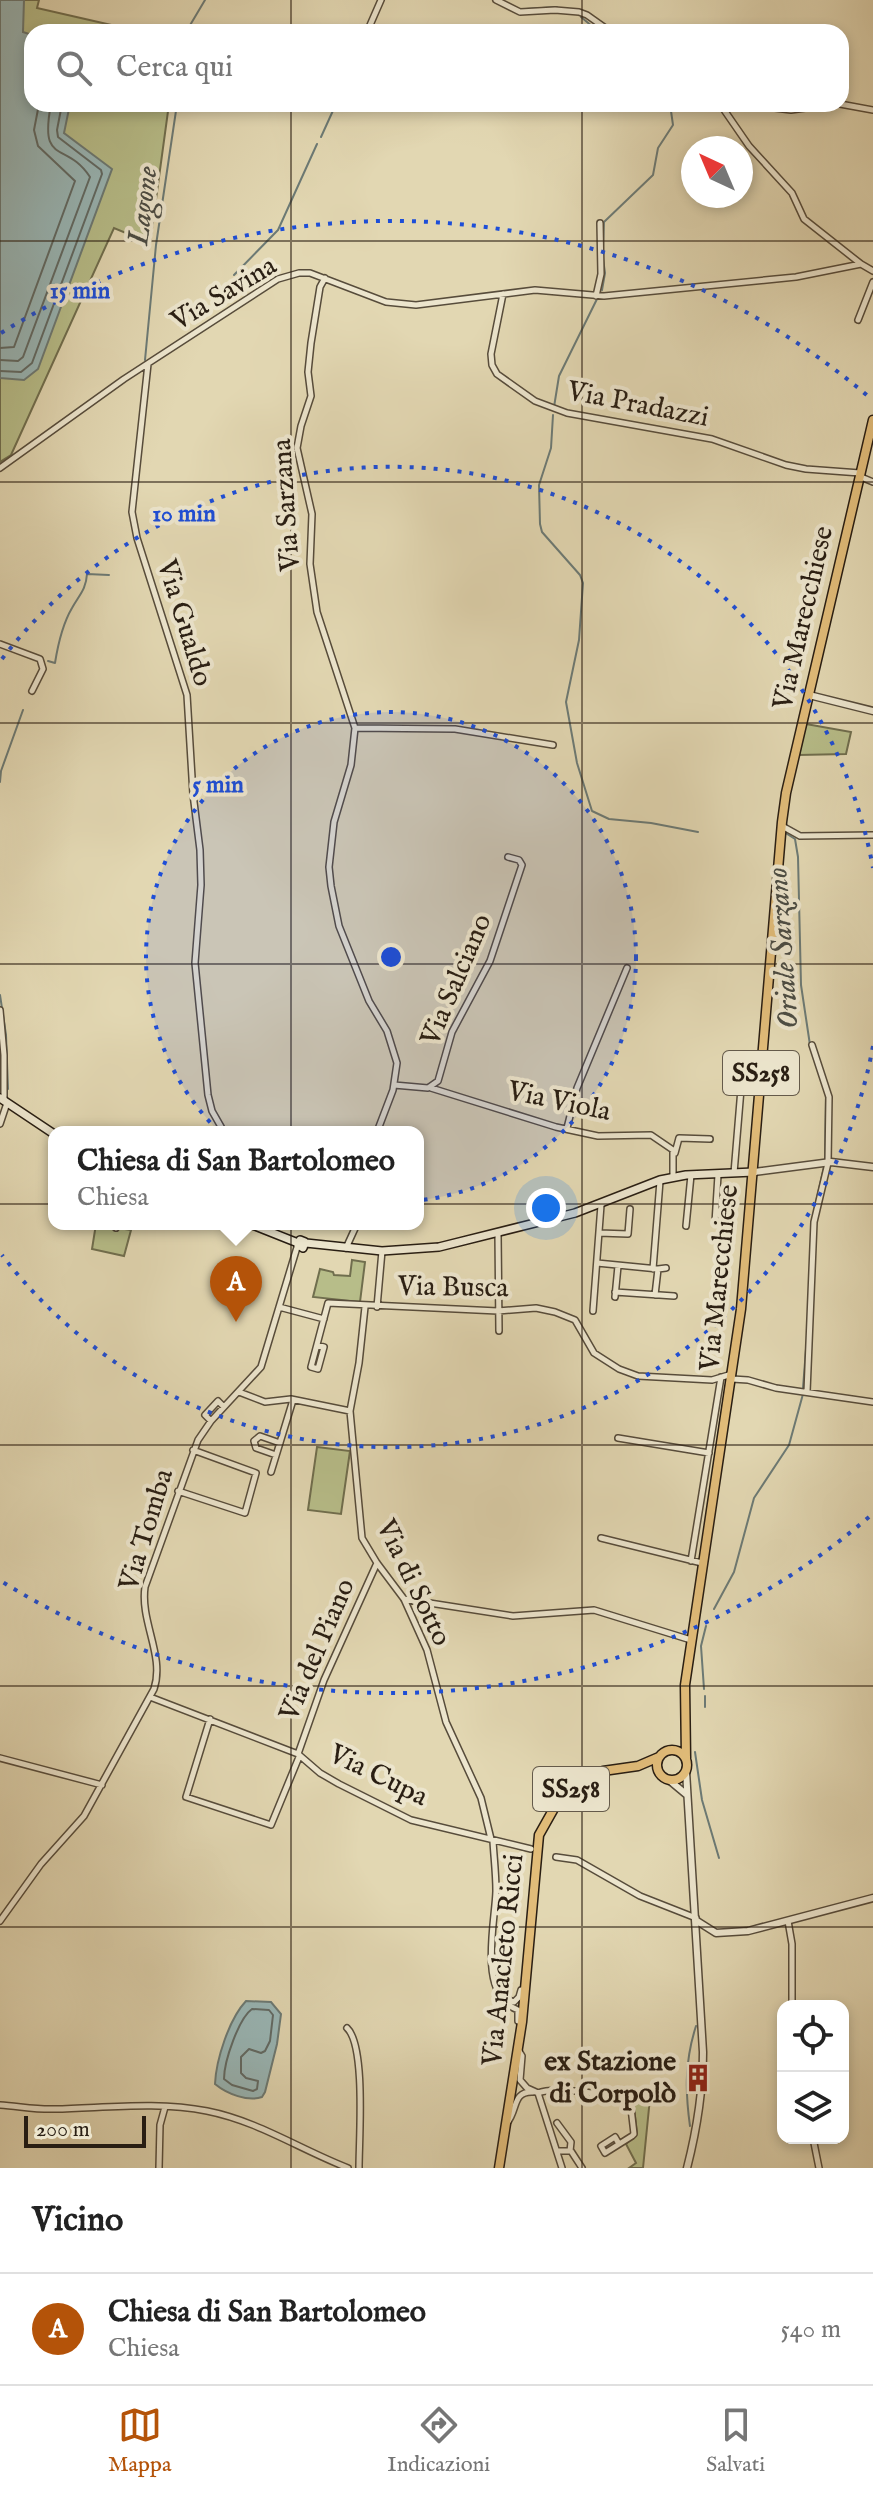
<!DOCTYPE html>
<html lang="it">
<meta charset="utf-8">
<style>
body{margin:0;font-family:"IM FELL English",serif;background:#f2f2f2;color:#222}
.controls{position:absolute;right:24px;bottom:24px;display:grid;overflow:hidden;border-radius:16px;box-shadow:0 4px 12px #0003}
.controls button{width:72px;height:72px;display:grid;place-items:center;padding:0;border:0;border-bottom:2px solid #e0e0e0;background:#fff;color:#222;font:40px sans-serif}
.compass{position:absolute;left:681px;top:136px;width:72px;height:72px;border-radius:50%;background:#fff;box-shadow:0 4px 12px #0003;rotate:316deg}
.scale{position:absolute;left:24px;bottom:20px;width:122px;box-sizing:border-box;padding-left:8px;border:4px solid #291e13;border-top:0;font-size:22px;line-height:28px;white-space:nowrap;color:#291e13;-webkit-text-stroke:6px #ece5cd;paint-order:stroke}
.you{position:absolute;left:546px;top:1208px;width:28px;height:28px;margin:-20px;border:6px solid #fff;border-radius:50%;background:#1a73e8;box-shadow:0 0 0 12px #1a73e833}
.badge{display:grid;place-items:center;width:52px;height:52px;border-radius:50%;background:#b45309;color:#fff;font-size:26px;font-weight:700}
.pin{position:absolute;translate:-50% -66px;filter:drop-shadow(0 2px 4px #0008)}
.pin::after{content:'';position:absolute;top:42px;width:28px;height:24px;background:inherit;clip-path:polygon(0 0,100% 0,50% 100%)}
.popup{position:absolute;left:48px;top:1126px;width:376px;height:104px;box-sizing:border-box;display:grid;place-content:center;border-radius:16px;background:#fff;filter:drop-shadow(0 2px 6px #0005);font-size:26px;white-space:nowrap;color:#767676}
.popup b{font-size:30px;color:#222}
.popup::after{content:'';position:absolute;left:50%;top:100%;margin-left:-16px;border:16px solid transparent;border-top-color:#fff}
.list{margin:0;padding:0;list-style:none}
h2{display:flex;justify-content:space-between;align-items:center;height:104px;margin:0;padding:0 32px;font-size:34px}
h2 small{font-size:26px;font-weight:400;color:#767676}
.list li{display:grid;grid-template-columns:52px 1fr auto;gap:24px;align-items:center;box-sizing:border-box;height:112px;padding:0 32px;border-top:2px solid #e0e0e0}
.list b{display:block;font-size:30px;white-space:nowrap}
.list p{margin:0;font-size:26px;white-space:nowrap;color:#767676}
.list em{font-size:26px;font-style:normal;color:#767676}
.icon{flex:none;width:44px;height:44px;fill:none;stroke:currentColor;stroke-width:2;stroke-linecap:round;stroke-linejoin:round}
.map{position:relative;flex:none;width:873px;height:2168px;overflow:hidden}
.search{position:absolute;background:#fff;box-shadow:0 4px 12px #0003;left:24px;right:24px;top:24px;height:88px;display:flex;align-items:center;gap:20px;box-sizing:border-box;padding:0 28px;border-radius:24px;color:#767676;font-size:30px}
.sheet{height:216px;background:#fff}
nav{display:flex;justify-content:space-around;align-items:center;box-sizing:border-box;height:112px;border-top:2px solid #e0e0e0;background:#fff;font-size:22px;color:#767676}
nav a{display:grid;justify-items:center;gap:4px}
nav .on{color:#b45309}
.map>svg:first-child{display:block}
</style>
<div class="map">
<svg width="873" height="2168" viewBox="0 0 873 2168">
<rect width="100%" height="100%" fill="#e2d7b2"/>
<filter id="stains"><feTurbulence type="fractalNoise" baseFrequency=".0025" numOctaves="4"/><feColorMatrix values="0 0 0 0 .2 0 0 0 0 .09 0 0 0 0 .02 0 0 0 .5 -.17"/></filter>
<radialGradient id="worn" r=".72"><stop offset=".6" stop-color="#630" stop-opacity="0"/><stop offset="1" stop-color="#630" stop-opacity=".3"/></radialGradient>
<path fill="#b7bd89" stroke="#706e4e" stroke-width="2" d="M 0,0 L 39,0 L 37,8 L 142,32 L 32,32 L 32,104 L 169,104 L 150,243 L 114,228 L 11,455 L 0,462 Z
M 806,724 L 851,732 L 846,754 L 799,755 Z
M 96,1224 L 112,1224 L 112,1227 L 131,1230 L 124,1256 L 92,1249 Z
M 352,1260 L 365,1262 L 360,1302 L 313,1297 L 320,1269 L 333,1272 L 334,1275 L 350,1276 Z
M 317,1447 L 350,1451 L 341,1514 L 308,1510 Z
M 651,2088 L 643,2168 L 629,2168 L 636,2163 L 626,2144 L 637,2133 L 632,2091 Z"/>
<path fill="#99b7b7" stroke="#6c7a75" stroke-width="2" d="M 0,0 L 24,0 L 23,32 L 32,35 L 32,104 L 70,104 L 64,133 L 112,169 L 38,369 L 24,380 L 0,378 Z
M 246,2001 L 271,2002 L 281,2014 L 277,2044 L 265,2092 L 262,2097 C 248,2102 227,2094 215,2084 C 216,2060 229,2019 246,2001 Z"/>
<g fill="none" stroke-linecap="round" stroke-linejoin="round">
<path stroke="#616a65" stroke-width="2" d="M 0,348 L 14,347 L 75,181 L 38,146 L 34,130 L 39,104
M 0,360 L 18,361 L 23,357 L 90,177 C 66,140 39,167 51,104
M 0,371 L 21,372 L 32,363 L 102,174 L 101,170 L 58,137 L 57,130 L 62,104
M 252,2009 L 269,2010 L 273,2015 L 270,2041 L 265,2051 L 261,2053 L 249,2049 L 241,2057 L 241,2073 L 246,2078 L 258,2081 L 257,2089 L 253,2091 L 232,2085 L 224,2079 C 224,2061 239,2018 252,2009 Z"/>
<path stroke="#6c7a75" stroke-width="2" d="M 526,9 L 557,7
M 581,17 L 599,32
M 186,32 L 205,0
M 321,137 L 336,104
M 603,249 L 604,222 L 653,175 L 658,148 L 673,125 L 670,104
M 234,275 L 278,230 L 317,144
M 602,290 L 605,273 L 603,259
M 145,360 L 156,245 L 177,104
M 554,407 L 559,376 L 597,299
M 553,415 L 551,448 L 539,485 L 540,524 L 542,532 L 580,575 L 583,583 L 579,640 L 566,702 L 577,763 L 592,811 L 609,819 L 651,823 L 698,832
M 48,661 L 55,663 C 58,644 62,625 72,608 C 79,595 86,590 87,574 L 109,575
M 0,782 L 1,771 L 23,710
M 784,832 L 795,839 L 798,857 L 801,985 L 810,1045
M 0,995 L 6,1035 L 8,1089
M 825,1159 L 826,1093
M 814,1211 L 824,1167
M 810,1267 L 811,1246
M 803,1388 L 806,1349
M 714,1609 L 734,1572 L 754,1498 L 789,1445 L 803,1394
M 704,1689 L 701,1646 L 706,1626
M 705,1707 L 705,1696
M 695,1752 L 702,1800 L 719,1858
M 690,2126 C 685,2091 685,2060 696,2026"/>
<defs>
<path id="minor" d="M 496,0 L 520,12 L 555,10 L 579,12 L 587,15 L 611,32
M 367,32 L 381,0
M 720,104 L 749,146 L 792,193 L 804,219 L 861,264
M 743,104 L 791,110 L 834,104
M 840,104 L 873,110
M 325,278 L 320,287 L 311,343 L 308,372 L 311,396 L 301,426 L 297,448 L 312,514 L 310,564 L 317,612 L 355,728 L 351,765 L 334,822 L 329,867 L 331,886 L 339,926 L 369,1001 L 387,1031 L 397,1063 L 393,1090 L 377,1132
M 503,294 L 491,354 L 492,365 L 497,374 L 535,401 L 567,413 L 712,439 L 786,465 L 806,469 L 860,473
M 596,296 L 601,274 L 600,223
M 858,320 L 873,282
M 148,364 L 132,512 L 137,538 L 187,695 L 193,794 L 200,850 L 201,885 L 195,963 L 208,1095 L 212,1111 L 224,1132
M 0,468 L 124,379 L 278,279 L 299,273 L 310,273 L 386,302 L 416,305 L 535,290 L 604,296 L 796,277 L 861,264 L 873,271
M 861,477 L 873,482
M 0,644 L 40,659 L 43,669 L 32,691
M 355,728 L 455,729 L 553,745
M 782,826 L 800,836 L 873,835
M 0,1010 L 4,1055 L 4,1100
M 394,1085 L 428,1088 L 438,1081 L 452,1032 L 490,961 L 522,865 L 519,860 L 508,857
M 431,1088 L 556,1127 L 598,1136 L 651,1135 L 673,1150 L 673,1177
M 0,1124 L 7,1103
M 567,1128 L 577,1088 L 627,968
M 675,1153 L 679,1138 L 710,1139
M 734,1173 L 741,1089 L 759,1091
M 715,1223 L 718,1175
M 686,1226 L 691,1175
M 116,1228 L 117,1224
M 599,1233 L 628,1234 L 630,1209
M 498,1234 L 499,1331
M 346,1248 L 357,1224
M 597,1263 L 658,1269 L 666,1268
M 653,1269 L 660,1181
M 615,1292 L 674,1296
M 655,1295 L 658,1269
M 615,1297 L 618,1266
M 279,1307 L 324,1319
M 365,1307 L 359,1363 L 350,1411 L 362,1538 L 377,1563 L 404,1599 L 427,1650 L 446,1722 L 481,1798 L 491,1839
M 377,1307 L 382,1251
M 593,1311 L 601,1205
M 317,1345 L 324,1347 L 318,1369 L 311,1367 L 328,1303 L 498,1311 L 536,1308 L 555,1312 L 575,1320 L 594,1353 L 619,1369 L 638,1376 L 712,1380 L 732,1374
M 732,1379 L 748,1380 L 776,1388 L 873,1402
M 239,1392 L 265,1402 L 291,1399 L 350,1411
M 807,1392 L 814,1222 L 828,1163 L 829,1097 L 812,1045
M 211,1421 L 205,1415 L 218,1401 L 224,1407
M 618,1438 L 709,1453
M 276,1455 L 256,1448 L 254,1441 L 260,1436 L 280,1443
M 271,1472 L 293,1400
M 178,1491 L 245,1513 L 256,1473 L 193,1450
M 601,1538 L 702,1563
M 691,1561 L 721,1377
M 404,1599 L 513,1616 L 594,1610 L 691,1640
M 150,1697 L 298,1754 L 320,1773 L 339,1784 L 411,1820 L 531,1849
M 210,1719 L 186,1797 L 271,1825 L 299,1757
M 298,1754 L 324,1680 L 377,1563
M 0,1758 L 102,1785
M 493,1841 C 494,1858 496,1874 496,1891 C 495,1925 477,1995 518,2010 L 518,2021
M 556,1857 L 577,1860 L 640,1896 L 696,1918
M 0,1921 L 41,1864 L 84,1816 L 154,1689 C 165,1656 140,1622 145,1587 L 198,1440 L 211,1421 L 261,1367 L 298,1244
M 788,1921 L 792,1944 L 792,2006
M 504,1998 L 514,2002 L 519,1997 L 521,1990
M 347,2028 C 366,2046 359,2139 359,2168
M 519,2051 L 522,2056 L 520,2080 L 527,2088 L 538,2093 L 562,2168
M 538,2093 C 554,2086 610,2094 627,2101 L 631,2108 L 634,2134 L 632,2136 L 605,2153 L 601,2146 L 615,2137 L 619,2144
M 0,2105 C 18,2106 37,2110 55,2109 C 105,2108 158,2101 207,2111 C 258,2121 301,2150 348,2168
M 507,2123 C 518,2110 512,2091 533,2092
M 557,2123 L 571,2142 L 570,2151
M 813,2138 L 819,2168
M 557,2151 L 571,2151 L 582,2168
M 159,2168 L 160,2125 L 165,2107"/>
<path id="tertiary" d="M 809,695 L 873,711
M 754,1172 L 831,1162 L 873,1167
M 686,1771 L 703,2052 C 703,2093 697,2129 687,2168
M 669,1780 L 687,1795
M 697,1921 L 716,1933 L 748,1931 L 873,1898"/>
<path id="secondary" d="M 0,1098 L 54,1134
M 250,1224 L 298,1243
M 300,1240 L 305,1242 L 303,1248 L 298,1245 Z
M 306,1243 L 382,1251 L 439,1247 L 575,1213 L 660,1180 L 686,1175 L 754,1172"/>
<path id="primary" d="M657 1765a15 15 0 1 1 30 0a15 15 0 1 1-30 0Z
M 686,1758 L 685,1685 L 741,1309 L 782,822 L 786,793 L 873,420
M 499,2168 L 522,2022 L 539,1835 L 557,1803 L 580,1782 L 603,1771 L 638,1766 L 659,1757"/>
</defs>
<use href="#minor" stroke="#574c3b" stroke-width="8"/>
<use href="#tertiary" stroke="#574c3b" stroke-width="9"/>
<use href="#secondary" stroke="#291e13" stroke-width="10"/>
<use href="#primary" stroke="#291e13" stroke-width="11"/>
<use href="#minor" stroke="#ece5cd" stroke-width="5"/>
<use href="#tertiary" stroke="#ece5cd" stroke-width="6"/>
<use href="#secondary" stroke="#ece5cd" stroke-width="7"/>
<use href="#primary" stroke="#e1bc79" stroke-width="8"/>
</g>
<path fill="none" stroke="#291e13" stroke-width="2" stroke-opacity="0.55" d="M 291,0 L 291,32M 582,0 L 582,32M 291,104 L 291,2168M 582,104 L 582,2168M 0,241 L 873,241M 0,482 L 873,482M 0,723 L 873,723M 0,964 L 873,964M 0,1204 L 873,1204M 0,1445 L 873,1445M 0,1686 L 873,1686M 0,1927 L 873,1927"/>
<circle cx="391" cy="957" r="245" fill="#1d4ed8" fill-opacity=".12"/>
<g fill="none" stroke="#1d4ed8" stroke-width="4" stroke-dasharray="4 8">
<circle cx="391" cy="957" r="245"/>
<path d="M873 1046A490 490 0 0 1 2 1255M2 659A490 490 0 0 1 873 868"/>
<path d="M869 1517A736 736 0 0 1 1 1581M1 333A736 736 0 0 1 869 397"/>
</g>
<defs>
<symbol id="building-bare" viewBox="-9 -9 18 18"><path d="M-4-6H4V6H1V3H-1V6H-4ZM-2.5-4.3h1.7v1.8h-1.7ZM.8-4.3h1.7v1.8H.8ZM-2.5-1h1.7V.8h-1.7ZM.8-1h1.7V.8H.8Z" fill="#8f2418" stroke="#ece5cd" stroke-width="2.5" paint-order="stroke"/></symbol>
</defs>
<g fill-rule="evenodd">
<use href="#building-bare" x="678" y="2058" width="40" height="40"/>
</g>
<g text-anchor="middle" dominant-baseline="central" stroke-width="8" stroke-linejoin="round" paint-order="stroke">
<g fill="#ece5cd" stroke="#645a4b" stroke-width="2">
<rect x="723" y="1051" width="76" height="44" rx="6"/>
<rect x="533" y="1767" width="76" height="44" rx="6"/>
</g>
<g font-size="26" font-weight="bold" fill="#291e13">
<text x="761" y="1073">SS258</text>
<text x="571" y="1789">SS258</text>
</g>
<g font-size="28" fill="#291e13" stroke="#ece5cd">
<text transform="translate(224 294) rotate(-31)">Via Savina</text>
<text transform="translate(638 405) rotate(11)">Via Pradazzi</text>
<text transform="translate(287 505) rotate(-94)">Via Sarzana</text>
<text transform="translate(804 618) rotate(-77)">Via Marecchiese</text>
<text transform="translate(184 623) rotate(73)">Via Gualdo</text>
<text transform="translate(457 980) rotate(-67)">Via Salciano</text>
<text transform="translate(559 1102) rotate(12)">Via Viola</text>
<text transform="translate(720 1278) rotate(-84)">Via Marecchiese</text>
<text transform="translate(453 1288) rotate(1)">Via Busca</text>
<text transform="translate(147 1530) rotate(-73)">Via Tomba</text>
<text transform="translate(413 1583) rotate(64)">Via di Sotto</text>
<text transform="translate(318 1650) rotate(-67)">Via del Piano</text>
<text transform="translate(378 1776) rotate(26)">Via Cupa</text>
<text transform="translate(504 1960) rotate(-84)">Via Anacleto Ricci</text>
</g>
<g font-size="28" font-weight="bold" fill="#291e13" stroke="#ece5cd" text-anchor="end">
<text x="676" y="2062">ex Stazione<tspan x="676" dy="32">di Corpolò</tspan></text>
</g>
<g font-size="30" font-style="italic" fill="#4b4c44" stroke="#ece5cd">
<text transform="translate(144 206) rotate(-83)">Lagone</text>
<text transform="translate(784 948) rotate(-94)">Oriale Sarzano</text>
</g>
</g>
<circle cx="391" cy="957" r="12" fill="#1d4ed8" stroke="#ece5cd" stroke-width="4"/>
<g font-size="24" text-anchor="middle" font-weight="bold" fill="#1d4ed8" stroke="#ece5cd" stroke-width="8" stroke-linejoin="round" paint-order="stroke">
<text x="80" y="298">15 min</text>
<text x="184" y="521">10 min</text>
<text x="218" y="792">5 min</text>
</g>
<rect width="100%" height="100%" filter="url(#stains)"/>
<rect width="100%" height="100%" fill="url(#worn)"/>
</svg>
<div class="controls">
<button><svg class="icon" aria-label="locate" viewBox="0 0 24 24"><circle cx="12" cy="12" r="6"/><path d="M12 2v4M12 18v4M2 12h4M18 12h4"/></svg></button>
<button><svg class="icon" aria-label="layers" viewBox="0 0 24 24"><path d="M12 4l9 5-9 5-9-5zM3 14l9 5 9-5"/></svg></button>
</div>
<svg class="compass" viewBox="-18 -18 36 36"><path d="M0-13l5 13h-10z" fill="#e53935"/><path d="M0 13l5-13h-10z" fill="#767676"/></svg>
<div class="scale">200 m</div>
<div class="you"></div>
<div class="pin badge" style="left:236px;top:1322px">A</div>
<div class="popup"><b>Chiesa di San Bartolomeo</b>Chiesa</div>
<div class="search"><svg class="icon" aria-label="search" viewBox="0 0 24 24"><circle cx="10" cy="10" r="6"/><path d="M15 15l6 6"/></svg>Cerca qui</div>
</div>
<section class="sheet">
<h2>Vicino<small></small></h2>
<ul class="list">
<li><span class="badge">A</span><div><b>Chiesa di San Bartolomeo</b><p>Chiesa</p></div><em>540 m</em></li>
</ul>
</section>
<nav>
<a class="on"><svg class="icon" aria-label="map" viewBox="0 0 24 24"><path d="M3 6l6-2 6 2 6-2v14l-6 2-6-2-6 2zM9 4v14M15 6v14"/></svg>Mappa</a>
<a><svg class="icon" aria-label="directions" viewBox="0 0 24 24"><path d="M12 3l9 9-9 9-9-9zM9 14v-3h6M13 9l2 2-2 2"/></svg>Indicazioni</a>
<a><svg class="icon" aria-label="saved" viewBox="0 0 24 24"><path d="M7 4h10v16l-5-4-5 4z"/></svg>Salvati</a>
</nav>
